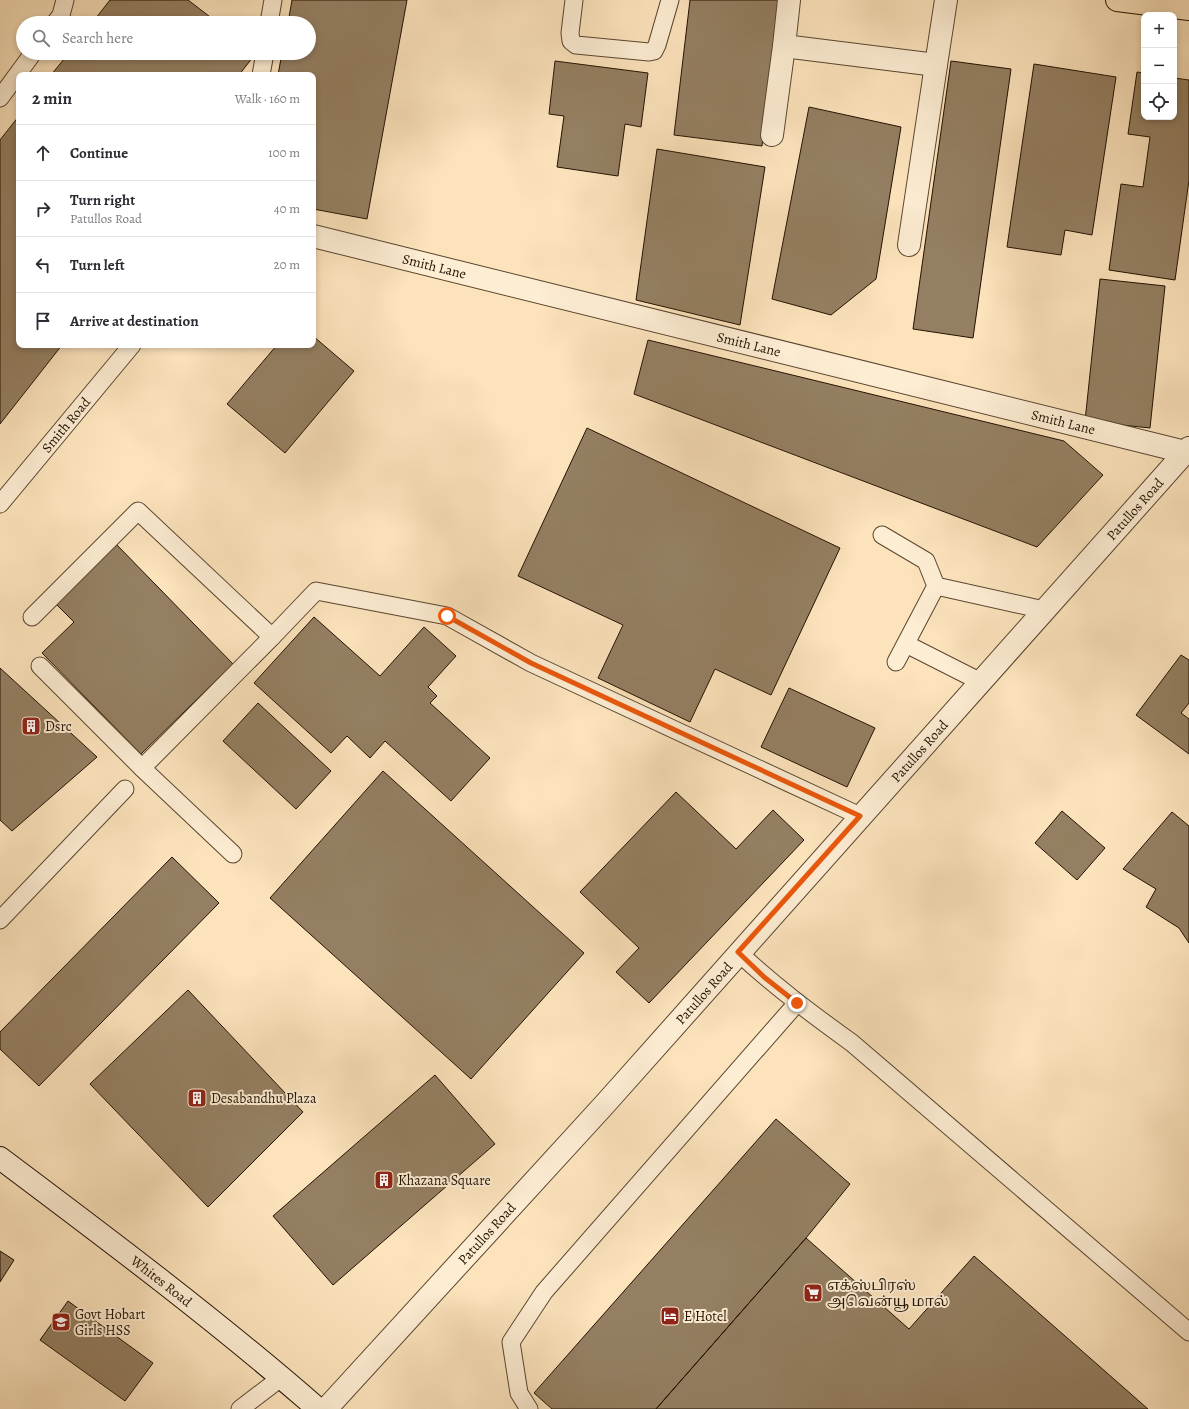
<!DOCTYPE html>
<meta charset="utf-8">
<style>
body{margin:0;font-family:Alegreya,"Noto Serif Tamil",serif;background:#f2f2f3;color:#2b2b33}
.controls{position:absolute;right:12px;top:12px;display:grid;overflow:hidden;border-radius:8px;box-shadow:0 2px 6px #0003}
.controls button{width:36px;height:36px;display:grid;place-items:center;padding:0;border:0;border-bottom:1px solid #e1e1e2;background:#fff;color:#2b2b33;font:20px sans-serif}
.stop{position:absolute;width:12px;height:12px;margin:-9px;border:3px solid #ea580c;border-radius:50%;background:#fff}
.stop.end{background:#ea580c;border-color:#fff;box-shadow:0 1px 4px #0008}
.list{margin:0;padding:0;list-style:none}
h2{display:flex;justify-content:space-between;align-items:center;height:52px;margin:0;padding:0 16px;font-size:17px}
h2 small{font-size:13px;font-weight:400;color:#7c7c81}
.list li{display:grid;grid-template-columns:26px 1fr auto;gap:12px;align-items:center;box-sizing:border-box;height:56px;padding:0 16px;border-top:1px solid #e1e1e2}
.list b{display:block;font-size:15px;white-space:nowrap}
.list p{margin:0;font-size:13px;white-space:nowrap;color:#7c7c81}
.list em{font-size:13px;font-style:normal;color:#7c7c81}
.icon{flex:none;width:22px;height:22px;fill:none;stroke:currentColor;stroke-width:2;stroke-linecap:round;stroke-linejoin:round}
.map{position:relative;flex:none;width:1189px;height:1409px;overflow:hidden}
.search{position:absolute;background:#fff;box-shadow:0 2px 6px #0003;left:16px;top:16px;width:300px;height:44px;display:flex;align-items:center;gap:10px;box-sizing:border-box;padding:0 14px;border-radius:22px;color:#7c7c81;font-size:15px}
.panel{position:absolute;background:#fff;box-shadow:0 2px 6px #0003;left:16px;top:72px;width:300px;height:276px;border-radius:8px}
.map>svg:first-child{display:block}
</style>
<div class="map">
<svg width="1189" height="1409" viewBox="0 0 1189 1409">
<rect width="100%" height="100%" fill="#fce3bc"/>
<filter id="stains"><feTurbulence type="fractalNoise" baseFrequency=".005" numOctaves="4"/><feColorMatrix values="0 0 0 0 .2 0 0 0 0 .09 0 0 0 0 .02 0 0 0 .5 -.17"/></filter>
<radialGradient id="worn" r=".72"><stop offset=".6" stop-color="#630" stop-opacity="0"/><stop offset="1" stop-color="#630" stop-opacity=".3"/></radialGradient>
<path fill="#947f62" stroke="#231200" d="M 110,0 L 188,0 L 218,23 L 92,23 Z
M 292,0 L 407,0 L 367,219 L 313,209 L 313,75 L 278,75 L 282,53 L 309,53 L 309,23 L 288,23 Z
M 690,0 L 781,0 L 762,146 L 674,135 Z
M 69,53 L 256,53 L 239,75 L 51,75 Z
M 555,61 L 648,73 L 641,127 L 625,124 L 618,176 L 557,167 L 564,116 L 549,114 Z
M 951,61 L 1011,69 L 973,338 L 913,329 Z
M 1034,64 L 1116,77 L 1092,235 L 1065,230 L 1061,255 L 1007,247 Z
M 1137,72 L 1144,73 L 1144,117 L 1174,117 L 1174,78 L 1189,80 L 1189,180 L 1175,280 L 1109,270 L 1121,184 L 1143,187 L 1150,137 L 1128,134 Z
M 809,107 L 901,127 L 876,279 L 831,315 L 772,299 Z
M 19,116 L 19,345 L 62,345 L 0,424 L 0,140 Z
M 657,149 L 765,167 L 740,325 L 636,300 Z
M 1100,279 L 1165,286 L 1150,428 L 1085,421 Z
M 313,336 L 354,371 L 285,453 L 227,404 L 277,345 L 313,345 Z
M 648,340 L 1064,441 L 1103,475 L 1037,547 L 634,394 Z
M 587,428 L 840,548 L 771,695 L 715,669 L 690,722 L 598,678 L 623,625 L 518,576 Z
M 115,543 L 233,664 L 141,754 L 42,653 L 74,622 L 54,602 Z
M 314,617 L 380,676 L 424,627 L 456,656 L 428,687 L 437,696 L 430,703 L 490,758 L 451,801 L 385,741 L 370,758 L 347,736 L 331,753 L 254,683 Z
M 1181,655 L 1189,660 L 1189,703 L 1181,713 L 1189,719 L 1189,754 L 1136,715 Z
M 0,668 L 97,757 L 12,831 L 0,820 Z
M 789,688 L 875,728 L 847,787 L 761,747 Z
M 258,703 L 331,771 L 296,809 L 223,741 Z
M 383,771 L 584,953 L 471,1079 L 270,898 Z
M 676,792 L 736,849 L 773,810 L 804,840 L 649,1003 L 616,972 L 639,948 L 580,892 Z
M 1062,811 L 1105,848 L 1077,880 L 1035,843 Z
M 1172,812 L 1189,826 L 1189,943 L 1179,928 L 1146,907 L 1156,889 L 1123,869 Z
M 172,857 L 219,903 L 39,1086 L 0,1049 L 0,1032 Z
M 188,990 L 303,1112 L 208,1207 L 90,1084 Z
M 435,1075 L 495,1144 L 333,1285 L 273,1216 Z
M 776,1119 L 850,1184 L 806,1238 L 656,1409 L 552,1409 L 534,1393 Z
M 806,1238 L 909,1329 L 974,1256 L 1148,1409 L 656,1409 Z
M 0,1251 L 14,1260 L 0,1282 Z
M 68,1301 L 153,1363 L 125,1401 L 40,1340 Z"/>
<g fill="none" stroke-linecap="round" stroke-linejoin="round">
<defs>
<g id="service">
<path d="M 574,0 L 570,33 L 571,41 L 576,45 L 649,52 L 654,51 L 657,45 L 670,0"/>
<path d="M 55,23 L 61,15 L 65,0"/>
<path d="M 269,23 L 273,0"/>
<path d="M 261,75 L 265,53"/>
<path d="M 0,98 L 33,53"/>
<path id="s1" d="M 0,504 L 132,345"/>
<path d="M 882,535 L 926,561 L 936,586 L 896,662"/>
<path d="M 936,586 L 1044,610"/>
<path d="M 32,617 L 138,511 L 272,637 L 316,591 L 447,616 L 531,663 L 860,816"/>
<path d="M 906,644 L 981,682"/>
<path d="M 40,666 L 142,768 L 272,637"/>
<path d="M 142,768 L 233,854"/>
<path d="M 0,920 L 125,789"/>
<path d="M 738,952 C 774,986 812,1014 852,1043 L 1189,1332"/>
<path d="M 240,1409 L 282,1377"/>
<path d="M 529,1409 L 519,1393 L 511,1342 L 544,1292 L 797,1003"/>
</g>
<g id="minor">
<path d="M 789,0 L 784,46 L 936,65 L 946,0"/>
<path d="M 772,135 L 784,46"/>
<path id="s2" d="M 313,236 L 1185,452"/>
<path d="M 909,245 L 936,65"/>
</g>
<g id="tertiary">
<path id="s3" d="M 326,1409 L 605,1104 L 1189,448"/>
</g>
<g id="secondary">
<path id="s4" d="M 0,1158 C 108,1239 217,1321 318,1409"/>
</g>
<path id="primary" d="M 1117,0 L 1189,9"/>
</defs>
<use href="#service" stroke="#59462f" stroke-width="19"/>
<use href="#minor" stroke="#59462f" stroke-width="24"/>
<use href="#tertiary" stroke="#59462f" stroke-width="24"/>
<use href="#secondary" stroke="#231200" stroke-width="24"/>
<use href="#primary" stroke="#231200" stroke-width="24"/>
<use href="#service" stroke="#fdedd3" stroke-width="17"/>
<use href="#minor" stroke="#fdedd3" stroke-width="22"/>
<use href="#tertiary" stroke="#fdedd3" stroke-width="22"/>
<use href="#secondary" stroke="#fdedd3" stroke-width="22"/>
<use href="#primary" stroke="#fce3bc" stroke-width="22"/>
</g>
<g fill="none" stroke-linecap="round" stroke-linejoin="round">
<path stroke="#ea580c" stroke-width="5" d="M 447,616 L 531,663 L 860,816 L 738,952 L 764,977 L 797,1003"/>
</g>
<defs>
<symbol id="building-square" viewBox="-11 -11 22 22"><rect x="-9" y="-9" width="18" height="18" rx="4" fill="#8f2418" stroke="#fdedd3"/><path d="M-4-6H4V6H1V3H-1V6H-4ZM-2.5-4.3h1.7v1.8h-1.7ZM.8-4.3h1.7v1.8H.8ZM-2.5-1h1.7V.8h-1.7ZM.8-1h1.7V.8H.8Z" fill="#fff"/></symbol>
<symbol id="supermarket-square" viewBox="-11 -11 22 22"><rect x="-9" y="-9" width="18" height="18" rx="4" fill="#8f2418" stroke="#fdedd3"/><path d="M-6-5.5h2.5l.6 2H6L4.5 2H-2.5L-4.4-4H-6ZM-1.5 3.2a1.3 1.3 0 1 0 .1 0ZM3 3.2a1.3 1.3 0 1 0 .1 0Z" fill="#fff"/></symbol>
<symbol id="hotel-square" viewBox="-11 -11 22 22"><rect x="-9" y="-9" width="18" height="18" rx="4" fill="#8f2418" stroke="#fdedd3"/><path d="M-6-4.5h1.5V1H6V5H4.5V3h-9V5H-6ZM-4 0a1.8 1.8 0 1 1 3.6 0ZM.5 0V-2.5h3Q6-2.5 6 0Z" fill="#fff"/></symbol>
<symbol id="school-square" viewBox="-11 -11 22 22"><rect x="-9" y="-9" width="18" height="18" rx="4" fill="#8f2418" stroke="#fdedd3"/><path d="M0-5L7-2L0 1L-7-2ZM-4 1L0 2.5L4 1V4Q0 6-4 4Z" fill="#fff"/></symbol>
</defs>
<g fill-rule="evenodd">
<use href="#building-square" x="20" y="715" width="22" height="22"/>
<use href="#building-square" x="186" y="1087" width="22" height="22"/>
<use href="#building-square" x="373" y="1169" width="22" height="22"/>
<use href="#supermarket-square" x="802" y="1282" width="22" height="22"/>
<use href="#hotel-square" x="659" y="1305" width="22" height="22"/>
<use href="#school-square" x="50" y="1311" width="22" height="22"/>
</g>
<g text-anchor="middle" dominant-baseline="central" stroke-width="4" stroke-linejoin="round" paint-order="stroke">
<g font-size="14" fill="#231200" stroke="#fdedd3">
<text stroke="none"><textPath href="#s2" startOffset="125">Smith Lane</textPath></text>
<text stroke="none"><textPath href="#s2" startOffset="449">Smith Lane</textPath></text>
<text stroke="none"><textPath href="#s2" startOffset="773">Smith Lane</textPath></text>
<text stroke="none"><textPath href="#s1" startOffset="103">Smith Road</textPath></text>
<text stroke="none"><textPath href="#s3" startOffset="1210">Patullos Road</textPath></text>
<text stroke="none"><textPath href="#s3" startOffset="886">Patullos Road</textPath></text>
<text stroke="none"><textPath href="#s3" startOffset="562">Patullos Road</textPath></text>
<text stroke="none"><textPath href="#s3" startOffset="238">Patullos Road</textPath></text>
<text stroke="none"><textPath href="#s4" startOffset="203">Whites Road</textPath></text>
</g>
<g font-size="14" fill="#231200" stroke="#fdedd3" text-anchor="start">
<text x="45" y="726">Dsrc</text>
<text x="211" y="1098">Desabandhu Plaza</text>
<text x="398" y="1180">Khazana Square</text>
<text x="827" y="1285">எக்ஸ்பிரஸ்<tspan x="827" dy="16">அவென்யூ மால்</tspan></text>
<text x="75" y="1314">Govt Hobart<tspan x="75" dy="16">Girls HSS</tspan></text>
<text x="684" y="1316">E Hotel</text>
</g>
</g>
<rect width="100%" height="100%" filter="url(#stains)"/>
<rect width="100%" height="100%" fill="url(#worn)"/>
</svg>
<div class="controls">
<button>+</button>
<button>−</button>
<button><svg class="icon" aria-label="locate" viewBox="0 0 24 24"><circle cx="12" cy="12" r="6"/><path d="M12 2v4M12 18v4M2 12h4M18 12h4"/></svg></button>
</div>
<div class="stop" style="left:447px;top:616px"></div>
<div class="stop end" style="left:797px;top:1003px"></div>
<div class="search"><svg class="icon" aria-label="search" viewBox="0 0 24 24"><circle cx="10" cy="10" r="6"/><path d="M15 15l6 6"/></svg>Search here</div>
<section class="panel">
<h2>2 min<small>Walk · 160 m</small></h2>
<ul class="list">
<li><svg class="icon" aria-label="ahead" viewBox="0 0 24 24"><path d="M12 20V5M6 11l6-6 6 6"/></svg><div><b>Continue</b></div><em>100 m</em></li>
<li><svg class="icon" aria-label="right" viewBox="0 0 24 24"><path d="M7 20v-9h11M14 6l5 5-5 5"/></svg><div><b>Turn right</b><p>Patullos Road</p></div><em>40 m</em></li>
<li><svg class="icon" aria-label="left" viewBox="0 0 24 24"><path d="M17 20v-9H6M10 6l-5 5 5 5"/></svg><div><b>Turn left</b></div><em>20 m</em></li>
<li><svg class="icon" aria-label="arrive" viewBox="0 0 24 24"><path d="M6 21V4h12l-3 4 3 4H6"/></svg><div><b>Arrive at destination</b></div></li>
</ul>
</section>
</div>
